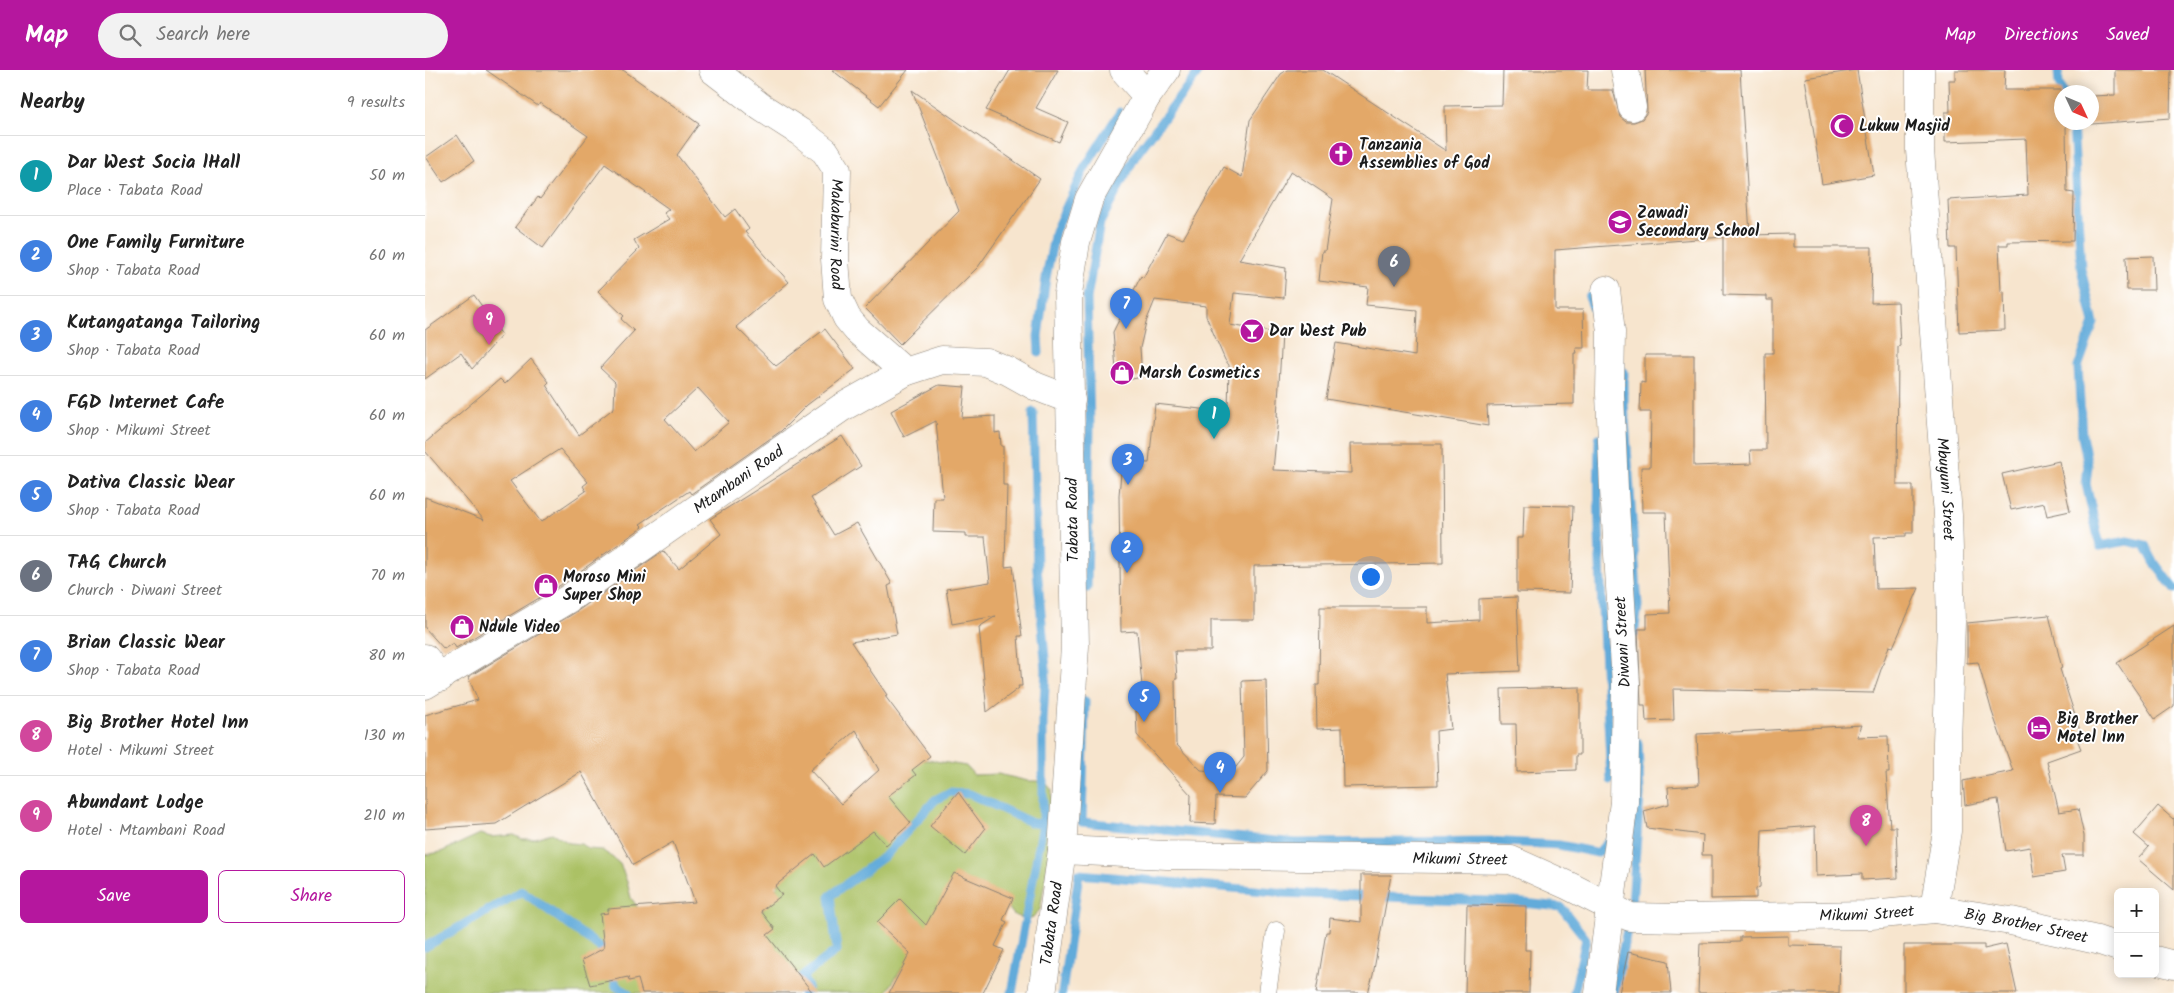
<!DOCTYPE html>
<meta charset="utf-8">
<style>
body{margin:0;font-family:Kalam,sans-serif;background:#f2f2f2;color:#222}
.controls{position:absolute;right:15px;bottom:15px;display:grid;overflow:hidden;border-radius:8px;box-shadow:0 2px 12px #0003}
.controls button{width:45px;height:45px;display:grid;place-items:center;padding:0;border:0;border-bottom:1px solid #e0e0e0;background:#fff;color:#222;font:25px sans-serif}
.compass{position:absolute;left:1629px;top:15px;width:45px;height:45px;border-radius:50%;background:#fff;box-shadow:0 2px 12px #0003;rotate:134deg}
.you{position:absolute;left:945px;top:506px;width:18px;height:18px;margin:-12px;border:4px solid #fff;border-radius:50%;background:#1a73e8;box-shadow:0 0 0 8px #1a73e833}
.badge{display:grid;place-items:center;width:32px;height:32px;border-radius:50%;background:#b5179e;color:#fff;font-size:16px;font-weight:700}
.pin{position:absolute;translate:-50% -41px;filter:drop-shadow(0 1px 2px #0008)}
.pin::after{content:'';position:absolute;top:26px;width:18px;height:15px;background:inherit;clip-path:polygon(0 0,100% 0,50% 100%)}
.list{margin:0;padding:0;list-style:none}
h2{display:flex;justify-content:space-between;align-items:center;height:65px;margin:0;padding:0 20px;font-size:21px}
h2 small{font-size:16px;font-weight:400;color:#767676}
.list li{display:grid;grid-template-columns:32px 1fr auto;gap:15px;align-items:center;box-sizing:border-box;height:80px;padding:0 20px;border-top:1px solid #e0e0e0}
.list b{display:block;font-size:19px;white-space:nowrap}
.list p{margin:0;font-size:16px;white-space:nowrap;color:#767676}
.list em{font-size:16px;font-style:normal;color:#767676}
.actions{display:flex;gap:10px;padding:15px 20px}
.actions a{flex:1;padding:11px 0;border:1px solid #b5179e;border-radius:8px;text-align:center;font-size:18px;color:#b5179e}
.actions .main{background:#b5179e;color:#fff}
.icon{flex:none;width:28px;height:28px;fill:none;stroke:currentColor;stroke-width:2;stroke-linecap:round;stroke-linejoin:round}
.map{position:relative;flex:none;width:1749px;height:923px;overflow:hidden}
header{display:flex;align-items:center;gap:30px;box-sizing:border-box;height:70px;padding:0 25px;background:#b5179e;color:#fff}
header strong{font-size:24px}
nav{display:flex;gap:28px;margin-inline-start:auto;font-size:18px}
.search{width:350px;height:45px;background:#f2f2f2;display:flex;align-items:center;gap:12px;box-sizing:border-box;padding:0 18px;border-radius:28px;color:#767676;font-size:19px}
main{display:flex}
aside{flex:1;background:#fff}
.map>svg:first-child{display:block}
</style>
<header>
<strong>Map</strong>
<div class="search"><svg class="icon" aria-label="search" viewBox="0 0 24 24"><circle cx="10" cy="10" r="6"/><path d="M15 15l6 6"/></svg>Search here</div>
<nav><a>Map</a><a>Directions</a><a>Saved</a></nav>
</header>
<main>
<aside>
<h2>Nearby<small>9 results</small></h2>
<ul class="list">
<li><span class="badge" style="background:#0f9aa8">1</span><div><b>Dar West Socia lHall</b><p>Place · Tabata Road</p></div><em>50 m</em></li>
<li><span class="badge" style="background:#3f7fe0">2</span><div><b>One Family Furniture</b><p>Shop · Tabata Road</p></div><em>60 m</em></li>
<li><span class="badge" style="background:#3f7fe0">3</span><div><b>Kutangatanga Tailoring</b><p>Shop · Tabata Road</p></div><em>60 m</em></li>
<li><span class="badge" style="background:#3f7fe0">4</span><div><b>FGD Internet Cafe</b><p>Shop · Mikumi Street</p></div><em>60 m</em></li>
<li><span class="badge" style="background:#3f7fe0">5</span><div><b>Dativa Classic Wear</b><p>Shop · Tabata Road</p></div><em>60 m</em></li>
<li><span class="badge" style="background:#6b7280">6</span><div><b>TAG Church</b><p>Church · Diwani Street</p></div><em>70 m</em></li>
<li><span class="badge" style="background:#3f7fe0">7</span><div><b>Brian Classic Wear</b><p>Shop · Tabata Road</p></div><em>80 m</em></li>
<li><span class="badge" style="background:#d1479c">8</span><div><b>Big Brother Hotel Inn</b><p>Hotel · Mikumi Street</p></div><em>130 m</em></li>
<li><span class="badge" style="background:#d1479c">9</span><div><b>Abundant Lodge</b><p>Hotel · Mtambani Road</p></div><em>210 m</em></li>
</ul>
<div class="actions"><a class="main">Save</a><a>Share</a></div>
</aside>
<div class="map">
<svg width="1749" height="923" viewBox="0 0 1749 923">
<rect width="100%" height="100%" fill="#fff"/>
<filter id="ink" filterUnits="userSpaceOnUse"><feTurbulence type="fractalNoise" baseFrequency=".02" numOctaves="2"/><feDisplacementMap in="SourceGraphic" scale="10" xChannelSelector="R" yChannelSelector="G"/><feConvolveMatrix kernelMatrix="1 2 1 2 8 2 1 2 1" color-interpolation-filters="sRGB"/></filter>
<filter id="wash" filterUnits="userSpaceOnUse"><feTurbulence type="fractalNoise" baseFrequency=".0096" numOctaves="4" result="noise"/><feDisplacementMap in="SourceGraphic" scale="20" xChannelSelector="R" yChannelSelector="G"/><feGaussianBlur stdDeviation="1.12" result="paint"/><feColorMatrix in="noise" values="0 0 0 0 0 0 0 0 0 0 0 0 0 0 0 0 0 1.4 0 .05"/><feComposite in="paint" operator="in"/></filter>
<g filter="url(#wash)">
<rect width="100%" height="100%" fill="#f7e5ce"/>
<path fill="#abc165" stroke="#646e40" d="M 504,690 L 541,696 L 549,705 L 573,704 L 603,711 L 619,711 L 627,720 L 625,782 L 615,840 L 604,851 L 589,845 L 579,832 L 492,875 L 461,923 L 0,923 L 0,785 L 16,782 L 55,764 L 66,767 L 89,765 L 97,769 L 107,769 L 127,763 L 144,773 L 156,774 L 163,779 L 177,780 L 188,788 L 195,794 L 202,812 L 206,828 L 214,839 L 335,845 L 362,800 L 486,691 Z"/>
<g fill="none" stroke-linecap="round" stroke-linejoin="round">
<path stroke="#62abda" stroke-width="9" d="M 1633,0 L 1634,14 L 1638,22
M 1648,52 L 1656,199 L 1669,253 L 1653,297 L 1657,366 L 1663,396 L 1661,414 L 1675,476 L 1702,471 L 1720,475 L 1729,492 L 1749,519
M 1164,227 L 1170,242 L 1173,285
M 614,283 L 613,266 L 621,208 L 630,161 L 659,99 L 695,42
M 1199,302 L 1199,334 L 1213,536 L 1209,564
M 1174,368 C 1171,482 1181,596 1186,710
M 662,518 L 665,357 L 662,228 L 675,153 L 711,85 L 775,0
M 660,631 L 657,752 L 871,773 L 1064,771 L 1134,775 L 1173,783 L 1187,767
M 857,823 L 1089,832 L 1136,837 L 1161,869 L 1149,923
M 1207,834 L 1215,724 L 1213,673
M 0,877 L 97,821 L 176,878 L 185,890 L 191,916 L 203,923
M 378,923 L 383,917 L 377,907 L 412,880 L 405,826 L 461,785 L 510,730 L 525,722 L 545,724 L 607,753 L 618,754
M 587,923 L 618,754 L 618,650 L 621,600 L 612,498 L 608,342
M 637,923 L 654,804 L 851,822
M 1189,923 L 1202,860"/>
</g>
<g id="blocks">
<path fill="#e3a867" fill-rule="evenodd" d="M 61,0 L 198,0 L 274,54 L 252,85 L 300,147 L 310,139 L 324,159 L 320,162 L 364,212 L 311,257 L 351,296 L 400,259 L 430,299 L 382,335 L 356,361 L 266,424 L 264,421 L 215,454 L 218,457 L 134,516 L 31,578 L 28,573 L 19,579 L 0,558 L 0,427 L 59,450 L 0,381 L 0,373 L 75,309 L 80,314 L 106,289 L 124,312 L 121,315 L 154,365 L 189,338 L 190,312 L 175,298 L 209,261 L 196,249 L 199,246 L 173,221 L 214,179 L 209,170 L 244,149 L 239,143 L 244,139 L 180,94 L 118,178 L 90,157 L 113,127 L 115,129 L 163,66 L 115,33 L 113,36 ZM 273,318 L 304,352 L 269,382 L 240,349 ZM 135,379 L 163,412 L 158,416 L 161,421 L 116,452 L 85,411 Z
M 407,0 L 483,0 L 454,36 Z
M 585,0 L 633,0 L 611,38 L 643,52 L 634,72 L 561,40 Z
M 862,0 L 898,0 L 1021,81 L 1020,36 L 1077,35 L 1078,0 L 1163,0 L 1162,20 L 1188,20 L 1195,47 L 1201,52 L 1209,52 L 1217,49 L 1222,42 L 1220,0 L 1315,0 L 1325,165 L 1368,164 L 1368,177 L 1447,177 L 1446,233 L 1473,232 L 1475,276 L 1473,277 L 1472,415 L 1488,415 L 1488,463 L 1481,463 L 1481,466 L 1449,467 L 1451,519 L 1494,518 L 1468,577 L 1464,576 L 1448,623 L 1248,619 L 1249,650 L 1221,651 L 1220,635 L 1216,635 L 1213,559 L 1222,559 L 1222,544 L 1245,543 L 1241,442 L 1217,442 L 1216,397 L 1225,397 L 1226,342 L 1215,342 L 1216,312 L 1220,313 L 1220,285 L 1269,285 L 1269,396 L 1326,394 L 1325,380 L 1341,380 L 1340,283 L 1348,283 L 1348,230 L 1342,230 L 1342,226 L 1298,225 L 1298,167 L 1130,180 L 1130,240 L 1158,240 L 1159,278 L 1151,278 L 1152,283 L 1149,283 L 1149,334 L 1062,336 L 1063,356 L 901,329 L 911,273 L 990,286 L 992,240 L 941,235 L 943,217 L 894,211 L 897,181 L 900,181 L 908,129 L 866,101 L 814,190 L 861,198 L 859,228 L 809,223 L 805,255 L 857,264 L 852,347 L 853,347 L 848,400 L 926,403 L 925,374 L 1017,374 L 1018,493 L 829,496 L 829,550 L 786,550 L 786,581 L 750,581 L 752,609 L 750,609 L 751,674 L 776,700 L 807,702 L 819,687 L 817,611 L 841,610 L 843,701 L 820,728 L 791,727 L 790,754 L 765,753 L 766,725 L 712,665 L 710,617 L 717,616 L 712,561 L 696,562 L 694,425 L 697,392 L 724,393 L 730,334 L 803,342 L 804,295 L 800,290 L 781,246 L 781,236 L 730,230 L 721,252 L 715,278 L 717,307 L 692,312 L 688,262 L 716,206 L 718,208 L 742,163 L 758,169 L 799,97 L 817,107 L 825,50 L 856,4 Z
M 1432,0 L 1449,105 L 1397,114 L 1380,8 Z
M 1530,0 L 1580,0 L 1579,20 L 1636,20 L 1636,52 L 1666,52 L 1666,26 L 1690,25 L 1690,0 L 1746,0 L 1745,48 L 1641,56 L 1642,122 L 1649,123 L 1648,171 L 1583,172 L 1583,175 L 1574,175 L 1576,222 L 1579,221 L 1580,260 L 1534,262 L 1531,178 L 1525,178 L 1523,130 L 1603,125 L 1601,69 L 1520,72 L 1520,42 L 1525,42 L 1524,10 L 1530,10 Z
M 487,20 L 615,109 L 553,197 L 475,274 L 440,238 L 534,141 Z
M 32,65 L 49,91 L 18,112 L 1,87 Z
M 1728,186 L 1729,220 L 1702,220 L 1701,187 Z
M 49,225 L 77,265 L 47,299 L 36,283 L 0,309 L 0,260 Z
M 514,315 L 540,317 L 537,348 L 570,346 L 570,363 L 575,362 L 576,376 L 578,376 L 578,415 L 582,415 L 580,497 L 588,496 L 597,566 L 593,566 L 597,616 L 593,616 L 594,618 L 562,642 L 554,557 L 571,546 L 527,554 L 521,519 L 565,512 L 560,467 L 541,467 L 541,463 L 508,462 L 509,428 L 518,428 L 511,351 L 479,367 L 466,341 Z
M 417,366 L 436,396 L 386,428 L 409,465 L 432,453 L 467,514 L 463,516 L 472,564 L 426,572 L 462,625 L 460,626 L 505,686 L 487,700 L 491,705 L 463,726 L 486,753 L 461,775 L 448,761 L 399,797 L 390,784 L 350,816 L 357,825 L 336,841 L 350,859 L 342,865 L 388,923 L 217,923 L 213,909 L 204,911 L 203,907 L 165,915 L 157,890 L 179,878 L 175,844 L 183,843 L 183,839 L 270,832 L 248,772 L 208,795 L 156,702 L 71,754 L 0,759 L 0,645 L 53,630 L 43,607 L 151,542 L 238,481 L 254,499 L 296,464 L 285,449 ZM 431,660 L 454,700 L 416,734 L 385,700 Z
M 1634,391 L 1645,441 L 1622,446 L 1619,433 L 1586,440 L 1577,404 Z
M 1099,435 L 1148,436 L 1145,523 L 1092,522 L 1092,468 L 1098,468 Z
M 1092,527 L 1095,601 L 1020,604 L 1026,659 L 1011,661 L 1013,715 L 918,717 L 917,658 L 892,659 L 891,615 L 894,615 L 895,537 L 1002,537 L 1002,553 L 1054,550 L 1054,529 Z
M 1624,545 L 1637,598 L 1635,599 L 1657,667 L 1652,669 L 1656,679 L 1622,691 L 1634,742 L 1653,739 L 1659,766 L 1659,785 L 1637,785 L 1640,802 L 1609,807 L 1605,777 L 1581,781 L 1573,729 L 1540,735 L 1538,711 L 1588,701 L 1567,642 L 1553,592 L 1542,593 L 1542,553 Z
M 1749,556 L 1749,636 L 1730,649 L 1692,593 Z
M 1155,617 L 1155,685 L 1151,685 L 1151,700 L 1092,702 L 1091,654 L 1077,654 L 1076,619 Z
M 1437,655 L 1432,667 L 1463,666 L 1464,703 L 1461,703 L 1465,757 L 1471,757 L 1473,808 L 1437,810 L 1437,804 L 1391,806 L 1390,756 L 1337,760 L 1335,817 L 1331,818 L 1331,828 L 1286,829 L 1286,785 L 1277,785 L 1278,765 L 1222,758 L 1219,741 L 1244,734 L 1243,717 L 1274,715 L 1272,664 Z
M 533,722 L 560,759 L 540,785 L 505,756 Z
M 1733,736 L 1748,749 L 1749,748 L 1749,820 L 1713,789 L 1724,777 L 1709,764 Z
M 529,803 L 588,828 L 578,850 L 582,852 L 570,876 L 579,880 L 558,923 L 464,923 L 485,883 L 452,852 L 475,829 L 501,855 Z
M 936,805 L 966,805 L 948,905 L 943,923 L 891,923 L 901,862 L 904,862 L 905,848 L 936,852 Z
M 1042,835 L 1101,836 L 1100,880 L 1105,880 L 1104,923 L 1040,923 Z
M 1363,866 L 1363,875 L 1415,876 L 1414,923 L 1273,923 L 1275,873 L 1315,872 L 1315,867 Z
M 1581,874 L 1592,923 L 1479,923 L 1479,875 L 1559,875 L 1559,879 Z
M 1203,882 L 1243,891 L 1246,923 L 1194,923 Z"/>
</g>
</g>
<g filter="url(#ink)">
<use href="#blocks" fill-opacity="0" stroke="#8a8075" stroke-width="1"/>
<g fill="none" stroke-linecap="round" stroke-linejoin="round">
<defs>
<path id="lane" d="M 842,923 L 851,861"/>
<g id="street">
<path id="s1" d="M 288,0 L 336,37 L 375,62 L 400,81 L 412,100 L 410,189 L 413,229 L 422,248 L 432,260 L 480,302"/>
<path d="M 699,0 L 722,26"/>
<path d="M 1200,0 L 1207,37"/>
<path id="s2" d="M 1495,0 L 1495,80 L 1523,445 L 1526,552 L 1522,672 L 1522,761 L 1509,839"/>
<path d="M 0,588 L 15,608"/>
<path id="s3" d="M 0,615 L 143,529 L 416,338 L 480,302 L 517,290 L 561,292 L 583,301 L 610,316 L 646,330"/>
<path id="s4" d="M 637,780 L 742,785 L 1086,790 L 1144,816 L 1205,847 L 1257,848 L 1446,845 L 1509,839 L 1586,851 L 1672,870 L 1693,877"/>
<path d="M 1730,890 L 1749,895"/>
<path d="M 1174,923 L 1199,732 L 1201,614 L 1189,419 L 1185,324 L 1186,262 L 1181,220"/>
</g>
<g id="secondary">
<path id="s5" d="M 617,923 L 637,780 L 650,576 L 643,224 L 651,172 L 664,129 L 722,26 L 741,0"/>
</g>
</defs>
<use href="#lane" stroke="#8a8075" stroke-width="19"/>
<use href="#street" stroke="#8a8075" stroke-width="29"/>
<use href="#secondary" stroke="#8a8075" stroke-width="29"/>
<use href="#lane" stroke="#fff" stroke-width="18"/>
<use href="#street" stroke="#fff" stroke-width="28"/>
<use href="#secondary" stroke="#fff" stroke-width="28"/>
</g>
</g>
<defs>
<symbol id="mosque-disc" viewBox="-11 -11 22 22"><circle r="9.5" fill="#b5179e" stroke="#fff"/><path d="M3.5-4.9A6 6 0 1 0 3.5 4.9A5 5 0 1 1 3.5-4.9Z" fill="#fff"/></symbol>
<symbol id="church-disc" viewBox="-11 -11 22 22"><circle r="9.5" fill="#b5179e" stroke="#fff"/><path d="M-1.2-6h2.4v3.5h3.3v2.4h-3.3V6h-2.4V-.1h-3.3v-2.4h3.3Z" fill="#fff"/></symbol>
<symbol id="school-disc" viewBox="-11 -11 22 22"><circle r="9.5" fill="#b5179e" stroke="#fff"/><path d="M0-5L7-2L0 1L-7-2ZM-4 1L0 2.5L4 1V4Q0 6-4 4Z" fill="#fff"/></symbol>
<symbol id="bar-disc" viewBox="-11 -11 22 22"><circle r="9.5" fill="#b5179e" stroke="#fff"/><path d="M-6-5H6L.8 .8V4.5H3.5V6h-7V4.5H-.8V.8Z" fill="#fff"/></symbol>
<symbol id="shop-disc" viewBox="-11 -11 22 22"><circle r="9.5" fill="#b5179e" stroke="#fff"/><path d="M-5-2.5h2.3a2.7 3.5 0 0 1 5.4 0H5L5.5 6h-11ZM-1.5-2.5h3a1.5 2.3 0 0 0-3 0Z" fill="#fff"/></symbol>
<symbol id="hotel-disc" viewBox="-11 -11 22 22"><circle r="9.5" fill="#b5179e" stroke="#fff"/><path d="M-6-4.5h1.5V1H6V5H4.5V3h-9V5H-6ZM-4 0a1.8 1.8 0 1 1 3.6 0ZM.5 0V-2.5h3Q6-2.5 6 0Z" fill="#fff"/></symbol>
</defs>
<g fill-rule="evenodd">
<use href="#mosque-disc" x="1403" y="42" width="28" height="28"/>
<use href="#church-disc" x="902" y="70" width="28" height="28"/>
<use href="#school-disc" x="1181" y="138" width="28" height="28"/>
<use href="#bar-disc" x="813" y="247" width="28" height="28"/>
<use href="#shop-disc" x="683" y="289" width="28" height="28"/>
<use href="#shop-disc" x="107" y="502" width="28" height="28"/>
<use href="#shop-disc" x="23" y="543" width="28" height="28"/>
<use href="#hotel-disc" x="1600" y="644" width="28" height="28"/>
</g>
<g text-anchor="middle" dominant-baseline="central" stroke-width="4" stroke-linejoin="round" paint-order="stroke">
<g font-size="16" font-weight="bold" fill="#1c1c1c" stroke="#fff" text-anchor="start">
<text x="1434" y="56">Lukuu Masjid</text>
<text x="934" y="75">Tanzania<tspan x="934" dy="18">Assemblies of God</tspan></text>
<text x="1212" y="143">Zawadi<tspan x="1212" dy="18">Secondary School</tspan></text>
<text x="844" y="261">Dar West Pub</text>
<text x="714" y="303">Marsh Cosmetics</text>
<text x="138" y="507">Moroso Mini<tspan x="138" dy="18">Super Shop</tspan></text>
<text x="54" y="557">Ndule Video</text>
<text x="1632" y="649">Big Brother<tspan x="1632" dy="18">Motel Inn</tspan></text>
</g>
<g font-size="16" fill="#1c1c1c" stroke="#fff">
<text stroke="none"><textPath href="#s1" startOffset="225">Makaburini Road</textPath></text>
<text stroke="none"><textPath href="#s3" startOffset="375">Mtambani Road</textPath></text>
<text stroke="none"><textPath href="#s2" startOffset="420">Mbuyuni Street</textPath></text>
<text transform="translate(648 450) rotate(-91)">Tabata Road</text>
<text transform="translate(1198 572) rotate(-93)">Diwani Street</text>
<text stroke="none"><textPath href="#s4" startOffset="398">Mikumi Street</textPath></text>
<text stroke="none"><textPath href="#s4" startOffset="818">Mikumi Street</textPath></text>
<text stroke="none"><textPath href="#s5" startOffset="70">Tabata Road</textPath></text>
<text stroke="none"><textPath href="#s4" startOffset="979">Big Brother Street</textPath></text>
</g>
</g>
</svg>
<div class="controls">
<button>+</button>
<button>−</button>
</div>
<svg class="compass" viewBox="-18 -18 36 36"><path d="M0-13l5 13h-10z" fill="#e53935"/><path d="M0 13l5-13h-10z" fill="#767676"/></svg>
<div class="you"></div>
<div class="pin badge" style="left:789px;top:369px;background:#0f9aa8">1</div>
<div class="pin badge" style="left:702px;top:503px;background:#3f7fe0">2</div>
<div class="pin badge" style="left:703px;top:415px;background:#3f7fe0">3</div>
<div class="pin badge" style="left:795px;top:723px;background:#3f7fe0">4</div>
<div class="pin badge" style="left:719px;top:652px;background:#3f7fe0">5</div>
<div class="pin badge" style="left:969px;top:217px;background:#6b7280">6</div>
<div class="pin badge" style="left:701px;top:259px;background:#3f7fe0">7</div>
<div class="pin badge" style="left:1441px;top:776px;background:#d1479c">8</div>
<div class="pin badge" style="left:64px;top:275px;background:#d1479c">9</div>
</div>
</main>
